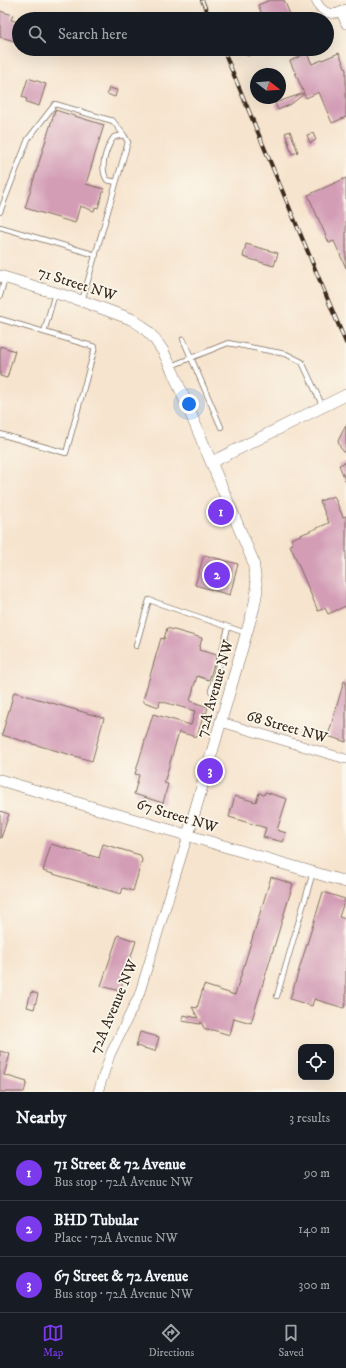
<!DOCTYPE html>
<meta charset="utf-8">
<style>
body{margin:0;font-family:"IM FELL DW Pica",serif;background:#242831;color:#f1f3f6}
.controls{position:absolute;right:12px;bottom:12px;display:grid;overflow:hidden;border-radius:8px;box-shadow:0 4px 16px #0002}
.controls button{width:36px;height:36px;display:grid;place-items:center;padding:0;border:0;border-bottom:1px solid #363941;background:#171b24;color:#f1f3f6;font:20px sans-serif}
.compass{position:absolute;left:250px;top:68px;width:36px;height:36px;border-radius:50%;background:#171b24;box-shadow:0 4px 16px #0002;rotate:107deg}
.you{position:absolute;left:189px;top:404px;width:14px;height:14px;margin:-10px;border:3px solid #fff;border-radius:50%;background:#1a73e8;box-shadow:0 0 0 6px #1a73e833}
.badge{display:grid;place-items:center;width:26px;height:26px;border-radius:50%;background:#7c3aed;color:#fff;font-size:13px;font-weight:700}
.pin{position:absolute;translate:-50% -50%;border:2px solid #fff;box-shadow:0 1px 4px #0006}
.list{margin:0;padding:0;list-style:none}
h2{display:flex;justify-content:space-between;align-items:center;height:52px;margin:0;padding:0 16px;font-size:17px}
h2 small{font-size:13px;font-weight:400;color:#9ea1a6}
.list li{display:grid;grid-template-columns:26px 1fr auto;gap:12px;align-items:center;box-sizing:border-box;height:56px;padding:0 16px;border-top:1px solid #363941}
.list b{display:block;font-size:15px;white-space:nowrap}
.list p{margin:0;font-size:13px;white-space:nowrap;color:#9ea1a6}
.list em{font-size:13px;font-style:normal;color:#9ea1a6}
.icon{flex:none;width:22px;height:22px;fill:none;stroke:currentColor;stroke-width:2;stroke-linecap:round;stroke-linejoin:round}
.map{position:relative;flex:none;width:346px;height:1092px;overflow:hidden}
.search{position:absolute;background:#171b24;box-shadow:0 4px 16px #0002;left:12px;right:12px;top:12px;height:44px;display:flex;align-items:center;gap:10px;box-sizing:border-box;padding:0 14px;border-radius:22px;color:#9ea1a6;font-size:15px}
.sheet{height:220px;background:#171b24}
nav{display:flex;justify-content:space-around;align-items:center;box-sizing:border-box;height:56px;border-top:1px solid #363941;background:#171b24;font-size:11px;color:#9ea1a6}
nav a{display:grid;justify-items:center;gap:2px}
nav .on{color:#7c3aed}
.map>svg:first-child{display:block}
</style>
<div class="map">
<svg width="346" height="1092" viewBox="0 0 346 1092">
<rect width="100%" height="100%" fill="#fbf7ec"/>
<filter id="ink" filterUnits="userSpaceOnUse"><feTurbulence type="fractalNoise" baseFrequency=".025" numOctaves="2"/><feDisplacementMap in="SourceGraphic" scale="8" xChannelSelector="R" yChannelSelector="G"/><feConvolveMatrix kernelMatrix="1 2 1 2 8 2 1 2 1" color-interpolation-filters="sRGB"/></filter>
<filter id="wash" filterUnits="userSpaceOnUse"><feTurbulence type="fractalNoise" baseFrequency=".012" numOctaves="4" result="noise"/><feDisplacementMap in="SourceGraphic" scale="16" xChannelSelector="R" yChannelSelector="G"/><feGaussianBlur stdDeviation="0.9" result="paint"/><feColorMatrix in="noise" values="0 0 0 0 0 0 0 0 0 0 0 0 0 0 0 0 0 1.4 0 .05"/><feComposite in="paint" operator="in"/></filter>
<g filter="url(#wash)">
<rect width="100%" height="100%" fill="#f6e4ce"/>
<g id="blocks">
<path fill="#d39db6" d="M 270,0 L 284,0 L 292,19 L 264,19 L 258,5 Z
M 0,11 L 13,15 L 11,20 L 19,22 L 19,42 L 0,37 Z
M 244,49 L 264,49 L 247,56 Z
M 307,53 L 312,64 L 339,53 L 346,70 L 346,117 L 332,123 L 319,92 L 306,98 L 304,94 L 291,104 L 278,110 L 275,103 L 304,93 L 290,61 Z
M 28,78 L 46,84 L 39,106 L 26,102 L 27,99 L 22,97 Z
M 109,88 L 117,90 L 115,97 L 107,94 Z
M 55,110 L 104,125 L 86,184 L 104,189 L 98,208 L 95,207 L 94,211 L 80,206 L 75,223 L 25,208 Z
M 290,131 L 298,152 L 292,154 L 285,133 Z
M 313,133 L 316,140 L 310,143 L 307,135 Z
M 346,178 L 346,268 L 334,241 L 329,243 L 308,195 Z
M 246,244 L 278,253 L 274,266 L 243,257 Z
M 0,346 L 15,351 L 7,378 L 0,376 Z
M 346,425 L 346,455 L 340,447 L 338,441 Z
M 346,462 L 346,482 L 339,465 Z
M 334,496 L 343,517 L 346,516 L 346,606 L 328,614 L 325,608 L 318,611 L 290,545 L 293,544 L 291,539 L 329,523 L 320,501 Z
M 204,555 L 238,564 L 230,595 L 195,585 Z
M 167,628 L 202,638 L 199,650 L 217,655 L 209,680 L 197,676 L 190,701 L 208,707 L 206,714 L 204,713 L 197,737 L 179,732 L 164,783 L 168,784 L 163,803 L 134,794 L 139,775 L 135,774 L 153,714 L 191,725 L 195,711 L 160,701 L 159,707 L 144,702 L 143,700 L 161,638 L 164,639 Z
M 344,681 L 346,682 L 346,742 L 328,736 Z
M 14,692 L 104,718 L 92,761 L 2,735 Z
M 265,792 L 287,799 L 277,830 L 286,833 L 283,842 L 263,837 L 266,828 L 229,817 L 235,796 L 256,802 L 259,793 L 264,795 Z
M 0,811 L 9,814 L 1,838 L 0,838 Z
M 51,844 L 99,858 L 103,844 L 140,855 L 142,860 L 133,891 L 123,888 L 121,894 L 43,871 Z
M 271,877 L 293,884 L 251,1023 L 234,1018 L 230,1035 L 213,1030 L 205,1030 L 201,1022 L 200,1024 L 182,1021 L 183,1015 L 198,1018 L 192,1007 L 197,1008 L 204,985 L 235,995 Z
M 323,892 L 345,899 L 339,917 L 346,919 L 346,1002 L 344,1008 L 314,999 L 312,1006 L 290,999 Z
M 118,935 L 136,941 L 120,991 L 101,986 Z
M 31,992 L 38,994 L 34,1009 L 27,1007 Z
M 140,1032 L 159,1037 L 155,1051 L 136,1046 Z
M 0,1051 L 10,1054 L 4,1075 L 27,1082 L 24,1092 L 0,1092 Z"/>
</g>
</g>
<g filter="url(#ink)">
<use href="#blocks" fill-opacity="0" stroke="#7c6b5c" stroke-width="1"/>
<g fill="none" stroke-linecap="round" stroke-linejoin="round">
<defs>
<path id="service" d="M 0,212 L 28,139 L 55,104 L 113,121 L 124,135
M 0,227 L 96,255
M 0,296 L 5,277
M 82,301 L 128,142 L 124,135 L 114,137 C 106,148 99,168 107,180 L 116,182
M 0,319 L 44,332
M 183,339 L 221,427
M 171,366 L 228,343 L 286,354 L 302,362 L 323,407
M 0,434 L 66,453 L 95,347 L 44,332 L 55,293
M 136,646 L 149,600 L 246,633
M 211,691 L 228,628
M 277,996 L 313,872"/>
<path id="minor" d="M 316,0 C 321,14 334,17 346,9
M 341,12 L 346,24
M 221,722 L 346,759
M 98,1092 L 110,1055 L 139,995 L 188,835"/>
<path id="tertiary" d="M 0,276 L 82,301 L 131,319 L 142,326 L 154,338 L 163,351 L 173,372 L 253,561 L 257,590 L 254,607 L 188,835
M 212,462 L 346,395
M 0,780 L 346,882"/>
</defs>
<use href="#service" stroke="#7c6b5c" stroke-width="6"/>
<use href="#minor" stroke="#7c6b5c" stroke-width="10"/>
<use href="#tertiary" stroke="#7c6b5c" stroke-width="12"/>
<use href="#service" stroke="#fff" stroke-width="4.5"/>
<use href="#minor" stroke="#fff" stroke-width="9"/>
<use href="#tertiary" stroke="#fff" stroke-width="11"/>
<defs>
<path id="rail" d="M 202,0 L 210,19
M 223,49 L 346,343"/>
</defs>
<use href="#rail" stroke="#3b2a1e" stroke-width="4"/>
<use href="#rail" stroke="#fbf7ec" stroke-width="2.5" stroke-dasharray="8" stroke-linecap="butt"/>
</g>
</g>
<g text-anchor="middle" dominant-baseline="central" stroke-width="3.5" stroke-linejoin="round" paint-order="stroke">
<g font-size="15" fill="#3b2a1e" stroke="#fbf7ec">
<text transform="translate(77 284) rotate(18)">71 Street NW</text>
<text transform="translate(215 689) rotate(-74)">72A Avenue NW</text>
<text transform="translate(287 727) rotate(16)">68 Street NW</text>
<text transform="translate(177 816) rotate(17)">67 Street NW</text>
<text transform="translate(114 1007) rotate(-67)">72A Avenue NW</text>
</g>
</g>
</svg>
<div class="controls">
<button><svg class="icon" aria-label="locate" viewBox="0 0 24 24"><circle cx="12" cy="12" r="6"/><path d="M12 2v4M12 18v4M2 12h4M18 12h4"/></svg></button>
</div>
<svg class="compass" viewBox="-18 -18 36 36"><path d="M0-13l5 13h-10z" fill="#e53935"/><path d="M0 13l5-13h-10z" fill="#9ea1a6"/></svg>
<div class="you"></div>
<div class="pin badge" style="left:221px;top:512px">1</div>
<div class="pin badge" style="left:217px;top:575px">2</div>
<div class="pin badge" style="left:210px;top:771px">3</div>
<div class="search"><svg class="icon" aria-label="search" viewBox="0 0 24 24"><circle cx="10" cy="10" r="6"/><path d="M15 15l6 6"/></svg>Search here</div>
</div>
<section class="sheet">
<h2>Nearby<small>3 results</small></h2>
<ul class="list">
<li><span class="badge">1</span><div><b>71 Street &amp; 72 Avenue</b><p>Bus stop · 72A Avenue NW</p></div><em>90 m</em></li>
<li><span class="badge">2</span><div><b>BHD Tubular</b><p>Place · 72A Avenue NW</p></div><em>140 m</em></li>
<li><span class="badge">3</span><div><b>67 Street &amp; 72 Avenue</b><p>Bus stop · 72A Avenue NW</p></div><em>300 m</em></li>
</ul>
</section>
<nav>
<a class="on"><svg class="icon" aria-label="map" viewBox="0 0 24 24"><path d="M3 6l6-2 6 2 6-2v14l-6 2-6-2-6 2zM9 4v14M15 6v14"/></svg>Map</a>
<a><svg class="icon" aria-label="directions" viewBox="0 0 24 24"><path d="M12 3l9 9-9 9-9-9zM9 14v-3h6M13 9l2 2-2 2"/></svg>Directions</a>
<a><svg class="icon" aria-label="saved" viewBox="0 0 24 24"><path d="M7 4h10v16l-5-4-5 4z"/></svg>Saved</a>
</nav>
